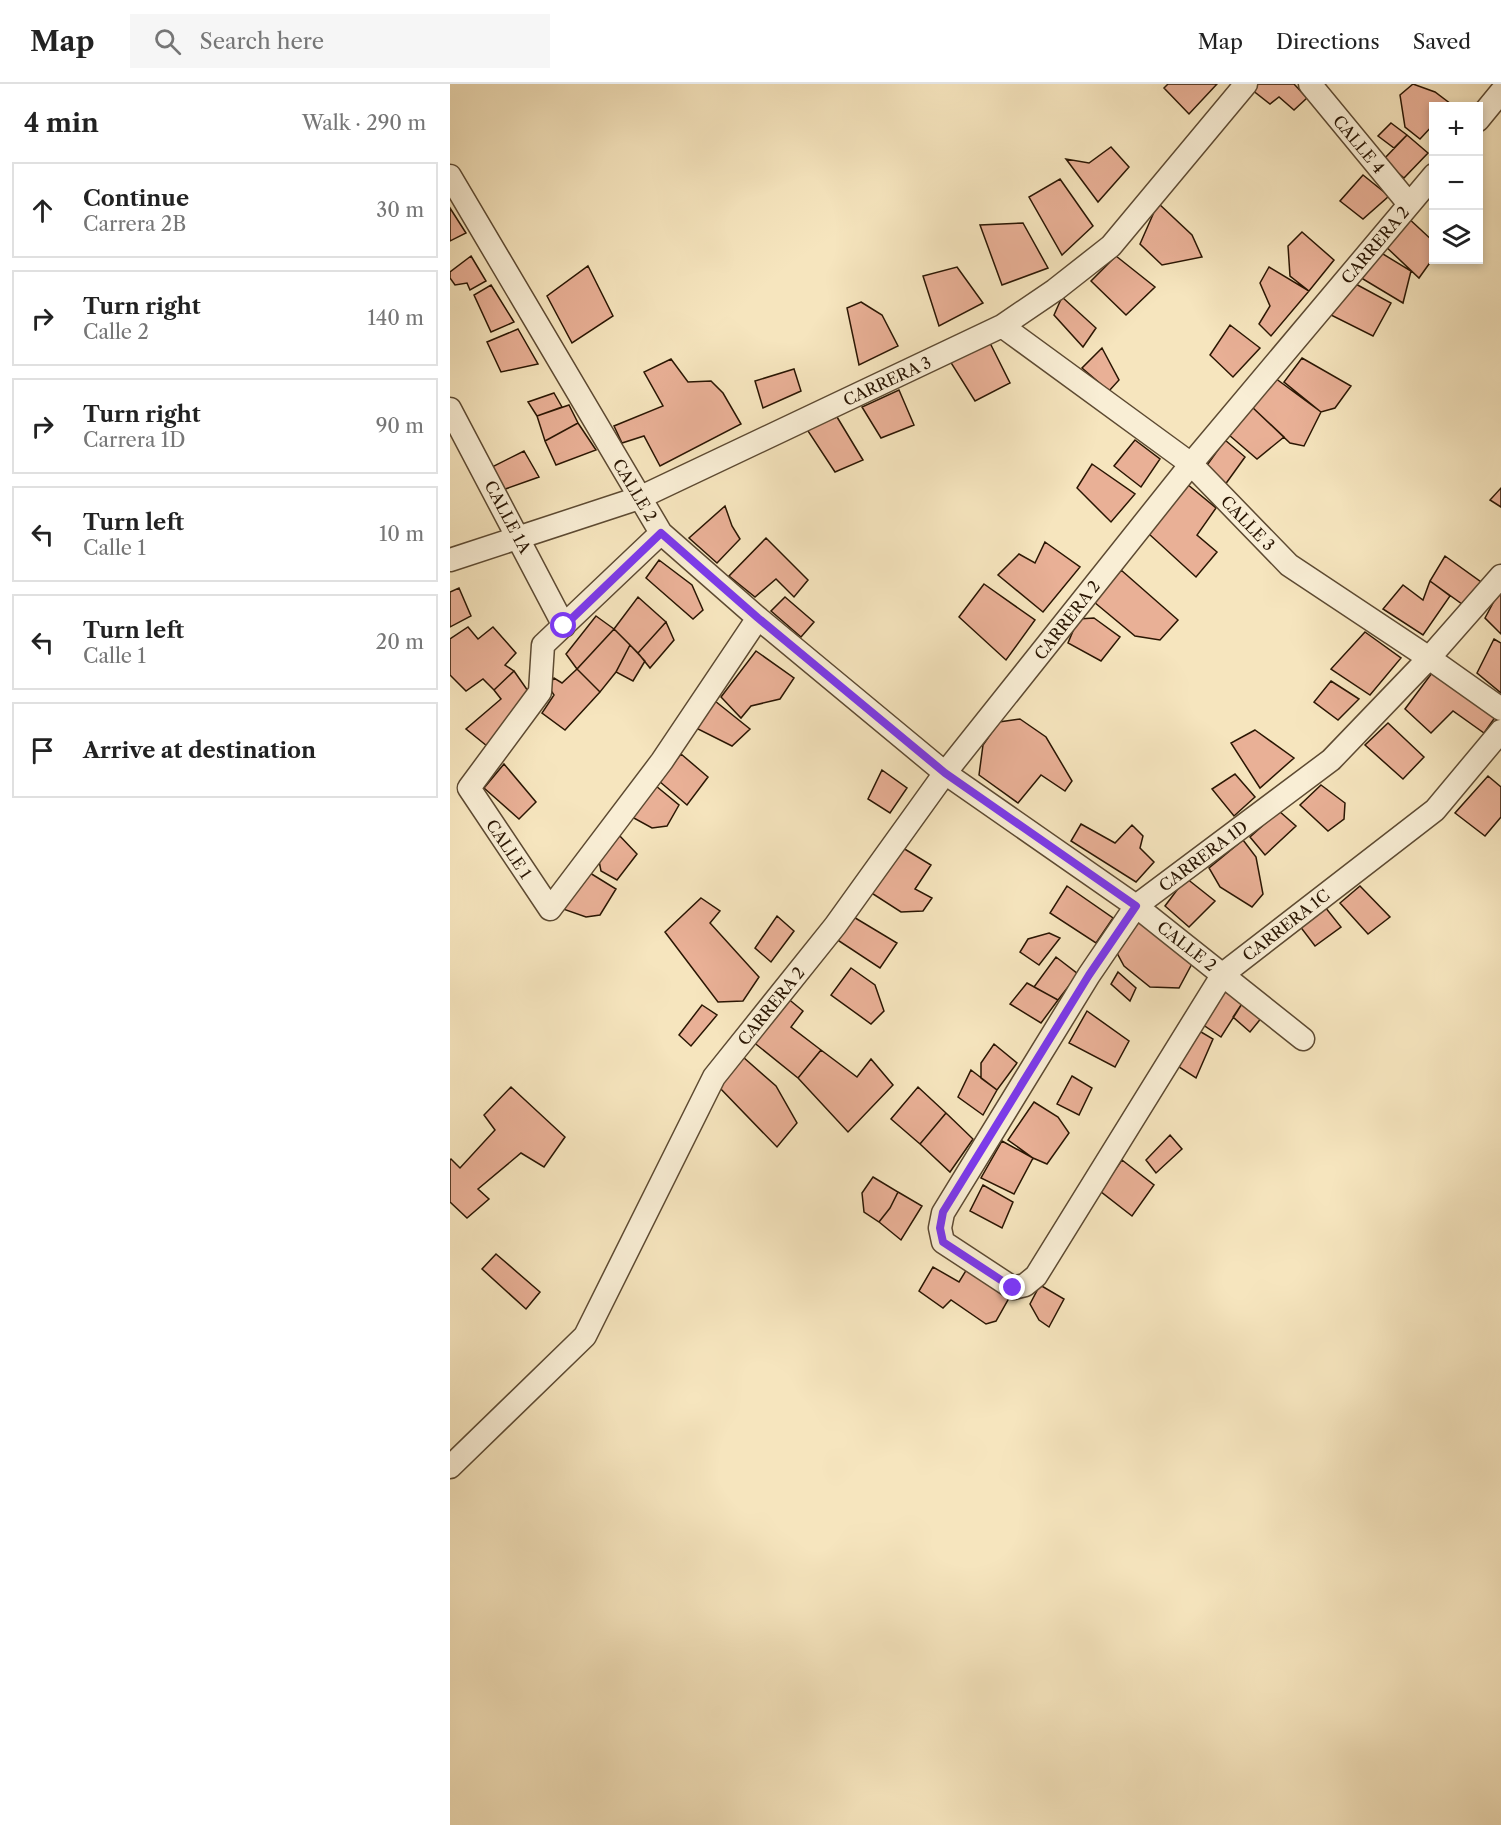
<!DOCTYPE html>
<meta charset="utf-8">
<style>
body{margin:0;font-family:"Libre Caslon Text",serif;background:#f6f6f6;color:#222}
.controls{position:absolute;right:18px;top:18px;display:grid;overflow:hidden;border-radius:0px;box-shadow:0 3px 9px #0003}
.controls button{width:54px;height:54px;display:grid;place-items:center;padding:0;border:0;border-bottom:2px solid #e0e0e0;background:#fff;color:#222;font:30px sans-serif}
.stop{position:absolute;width:18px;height:18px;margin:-14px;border:4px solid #7c3aed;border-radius:50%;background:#fff}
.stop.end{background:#7c3aed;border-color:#fff;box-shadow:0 2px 6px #0008}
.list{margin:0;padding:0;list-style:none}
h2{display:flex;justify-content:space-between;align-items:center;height:78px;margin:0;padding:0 24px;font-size:26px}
h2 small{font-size:20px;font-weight:400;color:#767676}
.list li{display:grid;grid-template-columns:39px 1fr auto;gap:18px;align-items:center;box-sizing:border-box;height:96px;margin:0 12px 12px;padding:0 12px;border:2px solid #e0e0e0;border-radius:0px}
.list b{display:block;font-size:22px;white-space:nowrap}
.list p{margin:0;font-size:20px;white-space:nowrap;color:#767676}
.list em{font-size:20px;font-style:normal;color:#767676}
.icon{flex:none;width:33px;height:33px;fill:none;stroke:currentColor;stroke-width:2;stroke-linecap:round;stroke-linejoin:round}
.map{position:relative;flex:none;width:1051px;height:1741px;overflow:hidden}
header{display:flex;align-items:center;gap:36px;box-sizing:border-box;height:84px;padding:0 30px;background:#fff;border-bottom:2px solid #e0e0e0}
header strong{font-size:28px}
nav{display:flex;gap:33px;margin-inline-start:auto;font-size:21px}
.search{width:420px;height:54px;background:#f6f6f6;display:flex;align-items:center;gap:15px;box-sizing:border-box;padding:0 21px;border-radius:0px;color:#767676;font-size:22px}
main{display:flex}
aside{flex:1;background:#fff}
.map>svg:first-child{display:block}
</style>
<header>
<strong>Map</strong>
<div class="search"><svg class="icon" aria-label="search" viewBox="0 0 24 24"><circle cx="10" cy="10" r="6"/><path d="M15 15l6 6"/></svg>Search here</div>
<nav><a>Map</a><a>Directions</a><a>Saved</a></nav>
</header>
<main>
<aside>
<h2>4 min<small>Walk · 290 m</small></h2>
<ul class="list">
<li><svg class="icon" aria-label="ahead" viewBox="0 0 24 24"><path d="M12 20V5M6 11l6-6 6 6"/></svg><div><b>Continue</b><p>Carrera 2B</p></div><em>30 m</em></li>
<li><svg class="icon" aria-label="right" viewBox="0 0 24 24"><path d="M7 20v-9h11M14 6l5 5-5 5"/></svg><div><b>Turn right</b><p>Calle 2</p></div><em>140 m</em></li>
<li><svg class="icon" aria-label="right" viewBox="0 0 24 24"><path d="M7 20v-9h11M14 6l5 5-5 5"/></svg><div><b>Turn right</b><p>Carrera 1D</p></div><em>90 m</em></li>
<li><svg class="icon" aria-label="left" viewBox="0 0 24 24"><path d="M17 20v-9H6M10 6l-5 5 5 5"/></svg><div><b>Turn left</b><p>Calle 1</p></div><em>10 m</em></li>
<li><svg class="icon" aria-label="left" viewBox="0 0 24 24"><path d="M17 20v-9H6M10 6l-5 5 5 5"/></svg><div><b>Turn left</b><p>Calle 1</p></div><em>20 m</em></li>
<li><svg class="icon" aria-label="arrive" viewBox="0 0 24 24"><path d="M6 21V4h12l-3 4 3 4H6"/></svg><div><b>Arrive at destination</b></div></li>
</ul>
</aside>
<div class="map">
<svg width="1051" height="1741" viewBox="0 0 1051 1741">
<rect width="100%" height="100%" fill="#f6e5be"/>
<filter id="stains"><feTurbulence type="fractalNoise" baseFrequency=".00333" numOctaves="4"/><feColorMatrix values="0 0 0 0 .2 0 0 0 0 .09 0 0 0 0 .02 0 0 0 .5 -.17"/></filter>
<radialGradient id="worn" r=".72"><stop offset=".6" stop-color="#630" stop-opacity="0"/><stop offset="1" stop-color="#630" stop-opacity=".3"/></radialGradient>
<path fill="#e9b096" stroke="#2a1603" stroke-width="1.5" d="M 718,0 L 767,0 L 739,30 L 714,4 Z
M 799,0 L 844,0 L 857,14 L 844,26 L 829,13 L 820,20 L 797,2 Z
M 963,0 L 985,8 L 1001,20 L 999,22 L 984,22 L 984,40 L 970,55 L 955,43 L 950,11 Z
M 941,39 L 957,51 L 944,64 L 928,52 Z
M 957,51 L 978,69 L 954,94 L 933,76 Z
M 661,63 L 679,83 L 648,118 L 616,75 L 639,79 Z
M 913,91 L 939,112 L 913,135 L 890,117 Z
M 610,95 L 643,142 L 612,171 L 579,113 Z
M 708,119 L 742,151 L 752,173 L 712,181 L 690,160 Z
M 0,124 L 16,149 L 0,157 Z
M 956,132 L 984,158 L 984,173 L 969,194 L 933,160 Z
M 573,139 L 598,184 L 552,201 L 530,141 Z
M 852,148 L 884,176 L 859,207 L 840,192 L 838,162 Z
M 928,167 L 961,187 L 953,219 L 908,192 Z
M 21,172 L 36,197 L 20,206 L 17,199 L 5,201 L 0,194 L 0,188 Z
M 666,172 L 705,203 L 676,231 L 641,197 Z
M 138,182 L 163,232 L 122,259 L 97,212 Z
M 507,183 L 533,219 L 489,242 L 473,192 Z
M 819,183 L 859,207 L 821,252 L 809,240 L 820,222 L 810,199 Z
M 902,198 L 941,219 L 923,252 L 877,229 Z
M 41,201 L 64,238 L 41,248 L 24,211 Z
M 612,213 L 646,244 L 633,263 L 604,231 Z
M 411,218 L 432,231 L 448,262 L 409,281 L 397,224 Z
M 780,241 L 810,264 L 783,293 L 760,271 Z
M 68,245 L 88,280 L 51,288 L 37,258 Z
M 540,259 L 560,299 L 525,317 L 498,274 Z
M 652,264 L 669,296 L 659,307 L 632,284 Z
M 852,274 L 901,302 L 885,324 L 871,328 L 834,298 Z
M 221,275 L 238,298 L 261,297 L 273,309 L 291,340 L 210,382 L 194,352 L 172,359 L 164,342 L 213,322 L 194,288 Z
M 344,285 L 351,307 L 313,324 L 305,297 Z
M 825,294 L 871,328 L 854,362 L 840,359 L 802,323 Z
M 449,306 L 464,341 L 431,354 L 412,323 Z
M 104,309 L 112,323 L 87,332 L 78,318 Z
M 119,321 L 128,339 L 95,357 L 87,332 Z
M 802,323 L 834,353 L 807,375 L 779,351 Z
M 387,333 L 413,376 L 385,388 L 356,344 Z
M 128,339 L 146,366 L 106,381 L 95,357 Z
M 685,356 L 710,375 L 691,403 L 664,382 Z
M 775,356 L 795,373 L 772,405 L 755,384 Z
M 74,367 L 89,393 L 47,408 L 36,386 Z
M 642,380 L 685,410 L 661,438 L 627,404 Z
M 737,400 L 766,424 L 747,451 L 767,468 L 746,493 L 699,450 Z
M 1051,404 L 1051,423 L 1040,416 Z
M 275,422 L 282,442 L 290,455 L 267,479 L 239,454 Z
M 316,454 L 358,496 L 344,513 L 326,495 L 305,513 L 279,492 Z
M 595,458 L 630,483 L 593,528 L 548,491 L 569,470 L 585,479 Z
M 995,472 L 1031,498 L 1012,520 L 980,497 Z
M 209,476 L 242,501 L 253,526 L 243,535 L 196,494 Z
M 671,486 L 728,536 L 710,556 L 685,552 L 644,518 Z
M 980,497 L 1000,512 L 973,551 L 933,525 L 953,501 L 973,516 Z
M 534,500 L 585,536 L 556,576 L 509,533 Z
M 9,504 L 21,532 L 0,543 L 0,508 Z
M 1050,506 L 1051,507 L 1051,550 L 1035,534 Z
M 188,513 L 216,538 L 188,569 L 164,545 Z
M 335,513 L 364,538 L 351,553 L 321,527 Z
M 146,532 L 164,545 L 127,585 L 116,570 Z
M 644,534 L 670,553 L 651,577 L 618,559 L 628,535 Z
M 216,538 L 224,556 L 200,584 L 188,569 Z
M 18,543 L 28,555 L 43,543 L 66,569 L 55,581 L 64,587 L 44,606 L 33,595 L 16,607 L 0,591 L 0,555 Z
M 164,545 L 180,561 L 166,588 L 150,608 L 127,585 Z
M 915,548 L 951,574 L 920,611 L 881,585 Z
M 1044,555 L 1051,559 L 1051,609 L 1027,589 Z
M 180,561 L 195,577 L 183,597 L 166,588 Z
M 306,567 L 344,594 L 330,615 L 301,622 L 291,634 L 271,613 Z
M 127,585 L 150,608 L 115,646 L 92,629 L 104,611 L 98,602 L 104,594 L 112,599 Z
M 64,587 L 78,607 L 37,662 L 16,645 L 51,615 L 44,606 Z
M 982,589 L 1046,632 L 1034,649 L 1003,627 L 981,649 L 955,625 Z
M 881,597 L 909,615 L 888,636 L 864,618 Z
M 265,617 L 300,645 L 282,662 L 246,644 Z
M 570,635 L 596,653 L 622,697 L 615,707 L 591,691 L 568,719 L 529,691 L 533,661 L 549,638 Z
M 938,639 L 974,673 L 953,695 L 915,661 Z
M 805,646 L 844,674 L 810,704 L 781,659 Z
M 231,670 L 258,693 L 237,721 L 209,697 Z
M 54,680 L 86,718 L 69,735 L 34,704 Z
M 432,686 L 457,704 L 440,729 L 418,715 Z
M 785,690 L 805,713 L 784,732 L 762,705 Z
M 1038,692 L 1051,703 L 1051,733 L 1035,752 L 1005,729 Z
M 871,701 L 895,719 L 894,735 L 878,747 L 850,721 Z
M 206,702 L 229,721 L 217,742 L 202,744 L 182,733 Z
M 829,727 L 846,742 L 815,771 L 800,753 Z
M 631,740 L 665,759 L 682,741 L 693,752 L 690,764 L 704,778 L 686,798 L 621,757 Z
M 168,750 L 187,770 L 167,796 L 151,787 L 149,777 Z
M 793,756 L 806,773 L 813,810 L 802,823 L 770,803 L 759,784 Z
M 453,764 L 481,781 L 465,805 L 482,814 L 473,827 L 451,828 L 420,808 Z
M 140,789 L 166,805 L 150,831 L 136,833 L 113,825 Z
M 736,794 L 765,817 L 739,843 L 715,822 Z
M 617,802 L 663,834 L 646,859 L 600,829 Z
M 910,802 L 940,833 L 918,850 L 890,819 Z
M 251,814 L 270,827 L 260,839 L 309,893 L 293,917 L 268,918 L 215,848 Z
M 875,823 L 891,843 L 865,862 L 849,841 Z
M 327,832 L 344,847 L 321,878 L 305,864 Z
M 402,832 L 447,859 L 430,884 L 386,855 Z
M 690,835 L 744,876 L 729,904 L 700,903 L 674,882 L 667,869 Z
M 599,849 L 610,854 L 589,881 L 570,868 L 578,855 Z
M 606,873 L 628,890 L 608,916 L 584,903 Z
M 401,884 L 425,901 L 434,927 L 421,940 L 381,911 Z
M 668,888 L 686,904 L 680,917 L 661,900 Z
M 776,894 L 797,912 L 771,953 L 749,938 Z
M 577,899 L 608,916 L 591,939 L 560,920 Z
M 797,912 L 817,927 L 800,948 L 783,933 Z
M 336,913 L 353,927 L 341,943 L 371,966 L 348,994 L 302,957 Z
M 252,921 L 267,931 L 241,962 L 229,951 Z
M 637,927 L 679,957 L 665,983 L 619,959 Z
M 746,945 L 763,955 L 746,994 L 729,983 Z
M 544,960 L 567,979 L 547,1006 L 531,994 L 531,979 Z
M 371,966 L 407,993 L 421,975 L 443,1001 L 398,1048 L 348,994 Z
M 293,973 L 326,1002 L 347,1039 L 327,1063 L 267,1001 Z
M 521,986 L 547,1006 L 533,1031 L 508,1013 Z
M 622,992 L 642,1004 L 629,1031 L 607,1020 Z
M 61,1003 L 115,1053 L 94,1083 L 71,1069 L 28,1105 L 39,1115 L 17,1134 L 0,1118 L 0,1076 L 1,1075 L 10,1084 L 45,1046 L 34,1031 Z
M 468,1003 L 496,1029 L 470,1060 L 441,1035 Z
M 584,1018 L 608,1033 L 619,1049 L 597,1080 L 583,1074 L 558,1056 Z
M 496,1029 L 523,1055 L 500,1088 L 470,1060 Z
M 720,1051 L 732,1065 L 706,1089 L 696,1076 Z
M 552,1057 L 583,1074 L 564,1110 L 531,1094 Z
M 672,1076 L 704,1101 L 682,1132 L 650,1107 Z
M 423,1093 L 448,1108 L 440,1124 L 429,1138 L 414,1128 L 412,1109 Z
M 533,1101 L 563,1118 L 552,1144 L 520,1127 Z
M 448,1108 L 472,1122 L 451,1156 L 429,1138 L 440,1124 Z
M 46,1170 L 90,1208 L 76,1225 L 32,1185 Z
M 520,1180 L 563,1207 L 546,1237 L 536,1240 L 501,1216 L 493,1224 L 469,1207 L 483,1183 L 509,1198 Z
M 590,1201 L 614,1215 L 599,1243 L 589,1236 L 580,1220 Z"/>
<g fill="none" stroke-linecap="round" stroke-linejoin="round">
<defs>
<path id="street" d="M 860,0 L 959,120
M 1028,36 L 1051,8
M 0,92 L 211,449 L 308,534 L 495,689 L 686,822 L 853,955
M 552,242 L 741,380 L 839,481 L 979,574 L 1051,625
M 0,325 L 114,542
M 211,449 L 93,561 L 90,608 L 19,704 L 100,825 L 212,677 L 308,534
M 0,476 L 189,414 L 552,242 L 605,206 L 661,162 L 796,0
M 1051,492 L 979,574 L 881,676 L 686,822 L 639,891 L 493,1129 L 490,1144 L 493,1158 L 563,1204 L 575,1201 L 586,1192 L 773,890 L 985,726 L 1051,647
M 0,1383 L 135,1252 L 264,993 L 385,842 L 495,689 L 741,380 L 984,91"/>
</defs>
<use href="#street" stroke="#5d4a32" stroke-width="25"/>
<use href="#street" stroke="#f9eed5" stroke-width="22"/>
</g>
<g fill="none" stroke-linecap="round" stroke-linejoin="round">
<path stroke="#7c3aed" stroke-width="8" d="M 114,542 L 211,449 L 308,534 L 495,689 L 686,822 L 639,891 L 493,1128 L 490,1144 L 493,1158 L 563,1204"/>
</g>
<g text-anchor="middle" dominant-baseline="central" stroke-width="5" stroke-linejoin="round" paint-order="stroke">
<g font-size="16" fill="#2a1603" stroke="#f9eed5">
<text transform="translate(909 60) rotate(50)">CALLE 4</text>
<text transform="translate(925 161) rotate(-50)">CARRERA 2</text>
<text transform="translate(437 297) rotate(-25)">CARRERA 3</text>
<text transform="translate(185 406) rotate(59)">CALLE 2</text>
<text transform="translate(58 433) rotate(62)">CALLE 1A</text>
<text transform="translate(798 439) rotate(46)">CALLE 3</text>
<text transform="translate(617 536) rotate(-52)">CARRERA 2</text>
<text transform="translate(59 765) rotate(56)">CALLE 1</text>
<text transform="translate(753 772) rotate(-37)">CARRERA 1D</text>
<text transform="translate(836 841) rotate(-38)">CARRERA 1C</text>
<text transform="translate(737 862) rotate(38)">CALLE 2</text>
<text transform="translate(321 922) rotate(-51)">CARRERA 2</text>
</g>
</g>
<rect width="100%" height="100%" filter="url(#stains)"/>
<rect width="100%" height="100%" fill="url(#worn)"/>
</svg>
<div class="controls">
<button>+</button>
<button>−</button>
<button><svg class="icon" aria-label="layers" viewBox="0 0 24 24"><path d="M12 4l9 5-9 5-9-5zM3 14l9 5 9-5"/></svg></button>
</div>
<div class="stop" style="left:114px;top:542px"></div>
<div class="stop end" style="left:563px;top:1204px"></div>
</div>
</main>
